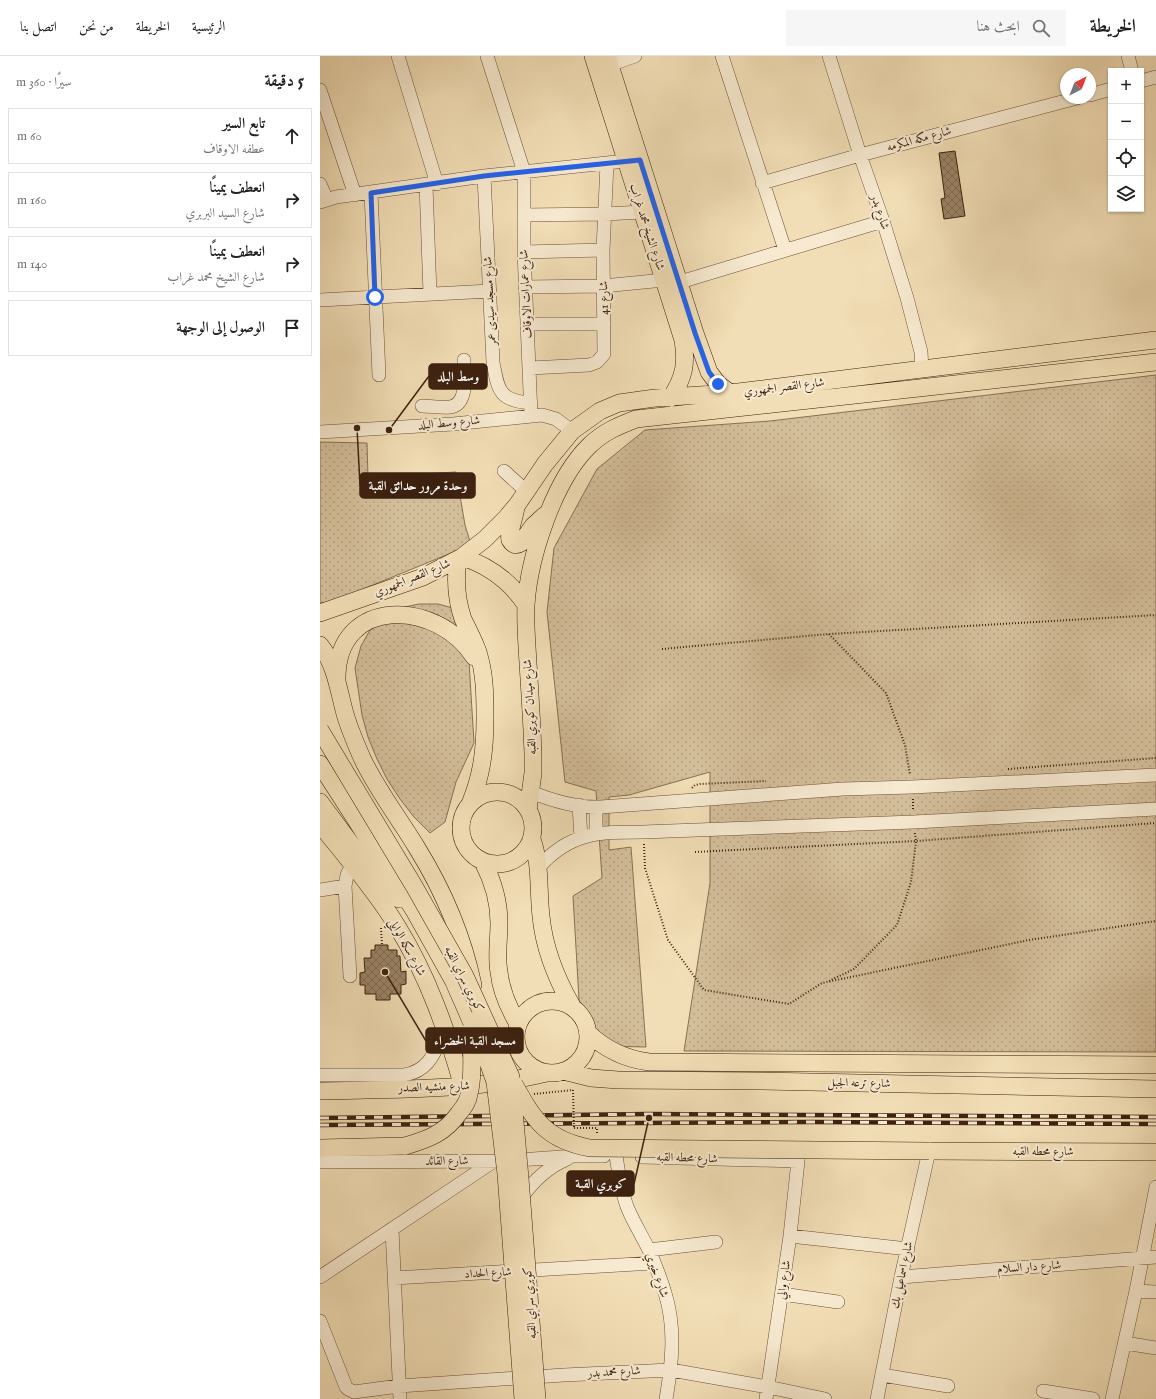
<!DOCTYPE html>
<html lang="ar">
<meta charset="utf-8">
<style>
body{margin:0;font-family:"IM FELL English",Amiri,serif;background:#f6f6f6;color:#202124;direction:rtl}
.controls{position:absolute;right:12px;top:12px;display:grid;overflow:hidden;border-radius:0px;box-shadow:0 1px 3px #0004}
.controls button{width:36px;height:36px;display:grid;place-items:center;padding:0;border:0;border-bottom:1px solid #e0e0e0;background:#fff;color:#202124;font:20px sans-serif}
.compass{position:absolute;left:740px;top:12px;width:36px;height:36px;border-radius:50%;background:#fff;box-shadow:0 1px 3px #0004;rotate:42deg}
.stop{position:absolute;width:12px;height:12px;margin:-9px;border:3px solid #2563eb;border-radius:50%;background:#fff}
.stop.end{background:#2563eb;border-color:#fff;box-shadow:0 1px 4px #0008}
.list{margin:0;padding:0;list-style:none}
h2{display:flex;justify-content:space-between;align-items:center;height:52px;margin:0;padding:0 16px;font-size:17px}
h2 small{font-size:13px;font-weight:400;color:#757577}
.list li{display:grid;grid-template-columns:26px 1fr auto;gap:12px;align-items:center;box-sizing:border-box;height:56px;margin:0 8px 8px;padding:0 8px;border:1px solid #e0e0e0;border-radius:0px}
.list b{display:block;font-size:15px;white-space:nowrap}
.list p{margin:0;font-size:13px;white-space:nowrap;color:#757577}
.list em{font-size:13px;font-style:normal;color:#757577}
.icon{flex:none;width:22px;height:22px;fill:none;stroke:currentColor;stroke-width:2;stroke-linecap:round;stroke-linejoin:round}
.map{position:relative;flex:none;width:836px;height:1343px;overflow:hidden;direction:ltr}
header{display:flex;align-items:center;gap:24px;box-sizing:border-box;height:56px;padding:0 20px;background:#fff;border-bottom:1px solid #e0e0e0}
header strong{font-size:19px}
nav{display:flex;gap:22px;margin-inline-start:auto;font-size:14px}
.search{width:280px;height:36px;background:#f6f6f6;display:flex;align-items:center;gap:10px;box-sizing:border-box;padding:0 14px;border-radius:0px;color:#757577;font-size:15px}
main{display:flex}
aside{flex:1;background:#fff}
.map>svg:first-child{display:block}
</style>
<header>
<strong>الخريطة</strong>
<div class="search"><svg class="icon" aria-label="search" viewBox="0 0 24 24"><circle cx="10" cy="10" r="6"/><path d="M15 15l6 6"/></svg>ابحث هنا</div>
<nav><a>الرئيسية</a><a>الخريطة</a><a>من نحن</a><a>اتصل بنا</a></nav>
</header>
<main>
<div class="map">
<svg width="836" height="1343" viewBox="0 0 836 1343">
<defs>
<pattern id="green-dots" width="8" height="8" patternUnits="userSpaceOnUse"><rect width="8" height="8" fill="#d3be9a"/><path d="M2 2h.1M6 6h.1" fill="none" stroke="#b6a384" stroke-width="1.8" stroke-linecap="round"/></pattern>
<pattern id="building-cross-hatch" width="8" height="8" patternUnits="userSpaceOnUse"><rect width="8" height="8" fill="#9b8366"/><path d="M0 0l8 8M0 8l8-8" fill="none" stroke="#806b52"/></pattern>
</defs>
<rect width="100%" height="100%" fill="#f2deb6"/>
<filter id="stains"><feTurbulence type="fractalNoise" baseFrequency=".005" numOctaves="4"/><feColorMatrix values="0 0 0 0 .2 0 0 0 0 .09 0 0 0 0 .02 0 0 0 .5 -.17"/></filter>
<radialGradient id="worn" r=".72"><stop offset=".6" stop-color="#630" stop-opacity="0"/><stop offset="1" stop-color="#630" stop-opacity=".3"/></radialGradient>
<path fill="url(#green-dots)" stroke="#887054" d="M 836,319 L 836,996 L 364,995 L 390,827 L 390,716 L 309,739 L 289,741 L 289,794 L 311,791 L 326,991 L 282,990 L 260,961 L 253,840 L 282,822 L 276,735 L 245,726 L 227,556 L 234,492 L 277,413 L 325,374 L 450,365 Z
M 0,386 L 47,387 L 48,421 L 136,416 L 145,469 L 151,489 L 11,546 L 0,547 Z
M 99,548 L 118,548 L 133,552 L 147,573 L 154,687 L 136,726 L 125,766 L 110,777 L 94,761 L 80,743 L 67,723 L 57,703 L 48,681 L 42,659 L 35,612 L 41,590 L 50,574 L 80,552 Z"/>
<path fill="url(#building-cross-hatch)" stroke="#3d210f" d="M 635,95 L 645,160 L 624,163 L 621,143 L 625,142 L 619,97 Z
M 55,889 L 68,889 L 68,894 L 77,894 L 77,900 L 80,900 L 81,916 L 86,915 L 86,928 L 81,929 L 81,938 L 70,938 L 70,944 L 56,944 L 56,938 L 45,938 L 45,929 L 40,929 L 40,917 L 45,916 L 44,902 L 51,902 L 51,894 L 55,894 Z"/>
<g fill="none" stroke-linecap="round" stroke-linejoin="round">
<defs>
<path id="minor" d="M 78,0 L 117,128
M 167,0 L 204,116 L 204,196 L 211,359
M 402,0 L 465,194
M 509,0 L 540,99 L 563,165 L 587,242 L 601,296 L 602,314
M 808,0 L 812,15
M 281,12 L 315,0
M 821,25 L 836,21
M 0,34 L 35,139
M 770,39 L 791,33
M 164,120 L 173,306 C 178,334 179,345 211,347
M 442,127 L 540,99 L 757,42
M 0,128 L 7,144
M 106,129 L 110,238
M 51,137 L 59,319
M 0,146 L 16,141 L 164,120 L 315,104
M 204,159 L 285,158 L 323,156
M 204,196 L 283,194
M 350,229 L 563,165
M 205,231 L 283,230 L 344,224
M 0,244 L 170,235
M 207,268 L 284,268
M 210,312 L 269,309 L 277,306 L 284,298 L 283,194 L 287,108
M 102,350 C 111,350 121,352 130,351 C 149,349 144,317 144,304
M 0,376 L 133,368 L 222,359 L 236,363 L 252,375
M 184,415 L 206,435
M 211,736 C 233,745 257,752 281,751 L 523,733 L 592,731 L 836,719
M 259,749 L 261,782
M 276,751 L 276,778
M 219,811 C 250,776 279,776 323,776 L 594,766 L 836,753
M 0,834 L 25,830
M 30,920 L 25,830 L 27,819 L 32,809
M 0,1019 L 84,1019 C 110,1015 115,995 125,974
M 296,1100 C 299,1118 301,1136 308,1153 C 314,1167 322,1180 329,1194 C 335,1208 341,1223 345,1237 C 356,1272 352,1308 346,1343
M 322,1101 L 478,1105 L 470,1180 L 446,1343
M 0,1106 L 184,1105 L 255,1100 L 284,1100
M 202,1141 C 214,1124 228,1111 247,1103
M 72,1173 L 80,1343
M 470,1180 L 588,1193
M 329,1194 L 396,1186
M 0,1221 L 174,1105
M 581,1221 L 836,1201
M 74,1222 L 334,1207
M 816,1235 L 836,1236
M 462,1238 L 518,1246
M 0,1265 L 26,1331 L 28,1333 L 34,1336 L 79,1330 L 244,1319 L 351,1314 L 448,1331 L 505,1343
M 805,1287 L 836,1292
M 562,1319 L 628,1330
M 723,1335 L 773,1343
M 557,1343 L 581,1221 L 609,1095
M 792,1343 L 816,1235 L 836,1131"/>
<path id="major" d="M 273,0 L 363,284 C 367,308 364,321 351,342
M 287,0 L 375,277 L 389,316 L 398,328 L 410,337
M 196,451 C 195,461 188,477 190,484 C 193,489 196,490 201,487 L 213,470 L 225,459
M 142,501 C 170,510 190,525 206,549
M 138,503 C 135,524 136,543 143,563 C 148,574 154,584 158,596 C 165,618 165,640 165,662 C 165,694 162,719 150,748
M 0,557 L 103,521 L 142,501 L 165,483 L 186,462 L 197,449 L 225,408 L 252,375 L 280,355 L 299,347 L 335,342 L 410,337 L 836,284
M 0,589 C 15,608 18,631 24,654 C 28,670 35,686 42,702 C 57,734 79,762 97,792 C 123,834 143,881 153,929
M 17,621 C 18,540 117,543 154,601
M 0,708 L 95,856 L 133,924 L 151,965
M141 772a36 36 0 1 1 72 0a36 36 0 1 1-72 0Z
M 0,746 L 46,808 L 79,843
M 208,754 L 213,717 L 213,698 C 212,668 210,638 208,607 C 207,588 205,568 206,549 C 209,501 234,424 269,390 C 283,376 298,370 316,363 L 836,306
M 0,768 C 26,801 55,834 77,870 C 108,920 127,975 143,1031
M 212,783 C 221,809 218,834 221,860 C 224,892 236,922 252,950
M 163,806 C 173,825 179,845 179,867 C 179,884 176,900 179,916 C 181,935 188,951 198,968
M196 981a36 36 0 1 1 72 0a36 36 0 1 1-72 0Z
M 268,977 C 286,994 305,1003 329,1006 L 836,1009
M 243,1015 L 271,1022 L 298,1024 L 440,1025 L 836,1033
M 0,1035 C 77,1033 152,1035 227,1017
M 0,1092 L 85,1090
M 609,1095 L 836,1096"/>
</defs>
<use href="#minor" stroke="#6a5039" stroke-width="14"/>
<use href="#major" stroke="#3d210f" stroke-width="18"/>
<path stroke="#3d210f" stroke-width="2" stroke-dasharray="1 2" stroke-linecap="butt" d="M 509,578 L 566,637 L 585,689 L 590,719
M 342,593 L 509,578 L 836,559
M 688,713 L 836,702
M 372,732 L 375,729 L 380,728 L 446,725
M 593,743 L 593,755
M 324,788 L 325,812 L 348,884 L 384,934 L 469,948 L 502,927 L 709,884 L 836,865
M 375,796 L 596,785 L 836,767
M 61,872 L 62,889
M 509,925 L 534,913 L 577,869 L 591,826 L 596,785 L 595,777
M 214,1038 L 253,1034
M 254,1072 L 277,1072 L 277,1079"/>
<use href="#minor" stroke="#f7ead0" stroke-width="13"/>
<use href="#major" stroke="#f2deb6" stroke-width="17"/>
<defs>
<path id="rail" d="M 0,1062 L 329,1058 L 836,1061
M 0,1069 L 492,1066 L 836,1068"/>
</defs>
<use href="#rail" stroke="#3d210f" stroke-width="4.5"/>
<use href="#rail" stroke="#f7ead0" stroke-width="3" stroke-dasharray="9" stroke-linecap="butt"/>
<defs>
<path id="major-bridge" d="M 0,674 L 94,830 L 145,920 L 191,1021 L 200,1122 L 217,1343
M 151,965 L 166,1000 L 175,1026 L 186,1118 L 203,1343
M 194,1028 C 214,1064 226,1084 270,1092 L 609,1095
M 85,1090 C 109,1083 125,1077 139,1057 C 144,1051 148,1046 149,1038 C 154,1021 151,991 151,973"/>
</defs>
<use href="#major-bridge" stroke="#3d210f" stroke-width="18" stroke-linecap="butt"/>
<path stroke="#3d210f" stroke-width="2" stroke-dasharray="1 2" stroke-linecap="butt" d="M 253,1034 L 254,1072"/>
<use href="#major-bridge" stroke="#f2deb6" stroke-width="17"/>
</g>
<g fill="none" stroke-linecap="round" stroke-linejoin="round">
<path stroke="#2563eb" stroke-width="5" d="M 55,241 L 51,137 L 164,120 L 320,104 L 375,277 L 389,316 L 398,328"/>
</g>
<g text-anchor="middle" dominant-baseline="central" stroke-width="4" stroke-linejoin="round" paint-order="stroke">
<g font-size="12" fill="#3d210f" stroke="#f7ead0">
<text transform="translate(599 83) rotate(-15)">شارع مكه المكرمه</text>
<text transform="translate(560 156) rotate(71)">شارع بدر</text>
<text transform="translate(327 171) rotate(72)">شارع الشيخ محمد غراب</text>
<text transform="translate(206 238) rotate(-93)">شارع عمارات الاوقاف</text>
<text transform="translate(284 242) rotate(-91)">شارع 41</text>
<text transform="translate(170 245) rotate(-93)">شارع مسجد سيدى عمر</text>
<text transform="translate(464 331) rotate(-7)">شارع القصر الجمهوري</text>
<text transform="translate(129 367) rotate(-5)">شارع وسط البلد</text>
<text transform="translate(92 522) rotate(-22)">شارع القصر الجمهوري</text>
<text transform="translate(210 651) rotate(-93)">شارع ميدان كوبري القبه</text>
<text transform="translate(87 891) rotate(61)">شارع سكه الوايلي</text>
<text transform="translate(144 923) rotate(63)">كوبري سراي القبه</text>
<text transform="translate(539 1027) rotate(1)">شارع ترعه الجبل</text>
<text transform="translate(114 1031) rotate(-2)">شارع منشيه الصدر</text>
<text x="723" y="1095">شارع محطه القبه</text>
<text transform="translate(367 1102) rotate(2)">شارع محطه القبه</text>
<text transform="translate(127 1105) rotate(-1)">شارع القائد</text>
<text transform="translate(709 1211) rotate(-4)">شارع دار السلام</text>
<text transform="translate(168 1217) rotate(-3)">شارع الحداد</text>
<text transform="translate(337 1219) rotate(70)">شارع خيري</text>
<text transform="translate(582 1219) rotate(-78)">شارع اسماعيل بك</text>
<text transform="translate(464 1224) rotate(-82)">شارع والي</text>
<text transform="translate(210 1247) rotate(-94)">كوبري سراي القبه</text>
<text transform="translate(294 1316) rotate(-3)">شارع محمد بدر</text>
</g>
</g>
<path fill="none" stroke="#3d210f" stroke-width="1.5" d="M69 374L109 320M37 372L40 429M65 916L106 985M329 1062L314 1128"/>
<g fill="#3d210f" stroke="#f7ead0" stroke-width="1.5">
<circle cx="69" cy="374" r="4"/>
<circle cx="37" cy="372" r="4"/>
<circle cx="65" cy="916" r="4"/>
<circle cx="329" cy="1062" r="4"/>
</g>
<g fill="#3d210f" stroke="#3d210f" stroke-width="1.5">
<rect x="109" y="308" width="58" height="25" rx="4"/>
<rect x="40" y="417" width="115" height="25" rx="4"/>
<rect x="106" y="972" width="97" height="25" rx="4"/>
<rect x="247" y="1115" width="67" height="25" rx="4"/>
</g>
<g font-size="13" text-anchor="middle" font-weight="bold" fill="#fff">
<text x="138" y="325">وسط البلد</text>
<text x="98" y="434">وحدة مرور حدائق القبة</text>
<text x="155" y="989">مسجد القبة الخضراء</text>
<text x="281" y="1132">كوبري القبة</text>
</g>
<rect width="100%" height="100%" filter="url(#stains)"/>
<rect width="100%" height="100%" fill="url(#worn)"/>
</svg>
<div class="controls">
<button>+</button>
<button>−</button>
<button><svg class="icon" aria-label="locate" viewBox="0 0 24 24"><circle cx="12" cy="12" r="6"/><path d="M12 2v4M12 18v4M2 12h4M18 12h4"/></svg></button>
<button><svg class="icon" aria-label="layers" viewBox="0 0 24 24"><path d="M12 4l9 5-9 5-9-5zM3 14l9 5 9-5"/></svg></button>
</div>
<svg class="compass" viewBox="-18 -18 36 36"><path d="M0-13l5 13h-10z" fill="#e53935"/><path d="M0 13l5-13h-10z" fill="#757577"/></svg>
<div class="stop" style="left:55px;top:241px"></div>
<div class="stop end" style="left:398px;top:328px"></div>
</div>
<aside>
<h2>5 دقيقة<small>سيرًا · 360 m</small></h2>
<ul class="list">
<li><svg class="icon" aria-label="ahead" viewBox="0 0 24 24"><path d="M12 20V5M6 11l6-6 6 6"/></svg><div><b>تابع السير</b><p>عطفه الاوقاف</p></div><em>60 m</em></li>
<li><svg class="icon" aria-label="right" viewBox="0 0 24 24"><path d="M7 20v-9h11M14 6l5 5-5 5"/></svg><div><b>انعطف يمينًا</b><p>شارع السيد البربري</p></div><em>160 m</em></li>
<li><svg class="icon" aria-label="right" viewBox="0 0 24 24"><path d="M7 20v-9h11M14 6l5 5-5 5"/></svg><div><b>انعطف يمينًا</b><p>شارع الشيخ محمد غراب</p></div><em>140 m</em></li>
<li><svg class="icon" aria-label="arrive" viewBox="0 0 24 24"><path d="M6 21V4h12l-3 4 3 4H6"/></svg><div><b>الوصول إلى الوجهة</b></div></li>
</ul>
</aside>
</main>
